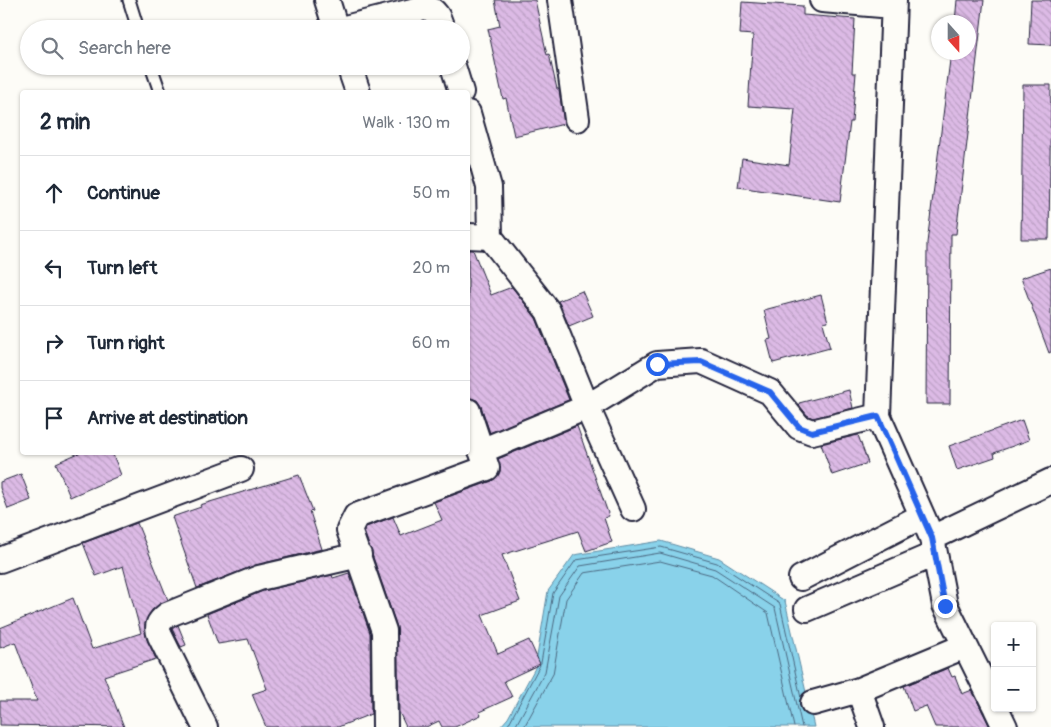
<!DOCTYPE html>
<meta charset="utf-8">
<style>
body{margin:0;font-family:Pangolin,sans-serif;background:#f6f6f7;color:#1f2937}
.controls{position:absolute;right:15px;bottom:15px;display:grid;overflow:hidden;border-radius:5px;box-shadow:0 1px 4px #0004}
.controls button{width:45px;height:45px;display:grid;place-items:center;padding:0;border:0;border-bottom:1px solid #e0e1e3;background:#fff;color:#1f2937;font:25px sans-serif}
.compass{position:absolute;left:931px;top:15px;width:45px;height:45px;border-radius:50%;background:#fff;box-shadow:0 1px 4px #0004;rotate:159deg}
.stop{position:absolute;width:15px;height:15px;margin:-11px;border:4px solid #2563eb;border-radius:50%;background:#fff}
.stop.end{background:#2563eb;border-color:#fff;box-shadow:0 1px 5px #0008}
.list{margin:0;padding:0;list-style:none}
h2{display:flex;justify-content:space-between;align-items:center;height:65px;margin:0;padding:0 20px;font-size:21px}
h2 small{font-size:16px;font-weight:400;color:#747a83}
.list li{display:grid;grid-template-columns:32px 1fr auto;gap:15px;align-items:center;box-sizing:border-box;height:75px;padding:0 20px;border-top:1px solid #e0e1e3}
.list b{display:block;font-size:19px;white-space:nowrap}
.list em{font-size:16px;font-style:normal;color:#747a83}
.icon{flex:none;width:28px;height:28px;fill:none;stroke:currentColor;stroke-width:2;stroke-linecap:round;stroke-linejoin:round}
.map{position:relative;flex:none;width:1051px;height:727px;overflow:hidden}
.search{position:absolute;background:#fff;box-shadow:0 1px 4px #0004;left:20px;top:20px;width:450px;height:55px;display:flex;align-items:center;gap:12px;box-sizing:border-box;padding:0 18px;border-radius:28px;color:#747a83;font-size:19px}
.panel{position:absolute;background:#fff;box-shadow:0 1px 4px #0004;left:20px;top:90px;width:450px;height:365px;border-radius:5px}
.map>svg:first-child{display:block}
</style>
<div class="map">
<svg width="1051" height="727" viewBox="0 0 1051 727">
<defs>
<pattern id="building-back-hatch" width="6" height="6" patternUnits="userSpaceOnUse" patternTransform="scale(1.25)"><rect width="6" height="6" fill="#dcbae5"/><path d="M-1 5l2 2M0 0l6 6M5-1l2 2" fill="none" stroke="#bca0c5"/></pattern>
</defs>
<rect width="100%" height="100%" fill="#fdfcf7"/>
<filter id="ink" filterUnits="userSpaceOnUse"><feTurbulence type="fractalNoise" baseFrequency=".02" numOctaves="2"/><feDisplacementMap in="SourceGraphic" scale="10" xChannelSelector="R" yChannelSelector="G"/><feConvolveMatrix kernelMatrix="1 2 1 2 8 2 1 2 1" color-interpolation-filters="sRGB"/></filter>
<g filter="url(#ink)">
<path fill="#89d2ea" stroke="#608ca4" d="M 661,541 L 719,558 L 785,601 L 814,727 L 500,727 L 508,718 L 535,668 L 548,591 L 574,555 Z"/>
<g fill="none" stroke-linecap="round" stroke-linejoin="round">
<path stroke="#4b6881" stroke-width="1" d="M 541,663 L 553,593 L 576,560 L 661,547 L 717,563 L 780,604 L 801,698
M 507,727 L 540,665
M 515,727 L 545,672 L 559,596 L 580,566 L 660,553 L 715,569 L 775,608 L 802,727
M 524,727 L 553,674 L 566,599 L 584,573 L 660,561 L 712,575 L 768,613 L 794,727"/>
</g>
<path fill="url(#building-back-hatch)" stroke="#22223b" d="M 495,0 L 535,0 L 547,55 L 549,54 L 557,89 L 559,89 L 564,124 L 514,136 L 506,98 L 503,99 L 488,29 L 500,26 Z
M 957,0 L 984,0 L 956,234 L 951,234 L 950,404 L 926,404 L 927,243 L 951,52 L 968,52 L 968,22 L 955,22 Z
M 1031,0 L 1051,0 L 1051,45 L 1029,44 Z
M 742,2 L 803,6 L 803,15 L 855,19 L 852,73 L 856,73 L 852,122 L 850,122 L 840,202 L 738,187 L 742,158 L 789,165 L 795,109 L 748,106 L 753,35 L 740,34 Z
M 1023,85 L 1051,85 L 1049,239 L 1021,239 Z
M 468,250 L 473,250 L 491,295 L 512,287 L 536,318 L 569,400 L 490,433 L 481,406 L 477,400 L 468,398 Z
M 1051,268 L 1051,352 L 1049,353 L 1021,278 Z
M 582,291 L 593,316 L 569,326 L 558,301 Z
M 821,295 L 828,322 L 823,323 L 830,348 L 773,363 L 767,340 L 771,339 L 764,310 Z
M 849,390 L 853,408 L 813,418 L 807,415 L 800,406 L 799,403 Z
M 1022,420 L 1029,440 L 994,453 L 995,457 L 957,470 L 949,446 Z
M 577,426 L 609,516 L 604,518 L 612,542 L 586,551 L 578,531 L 502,555 L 520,601 L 482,615 L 498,654 L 529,640 L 540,664 L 504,681 L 512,697 L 479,712 L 481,715 L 455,727 L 442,727 L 439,721 L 426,727 L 406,727 L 399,712 L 397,627 L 364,531 L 366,527 L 393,517 L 401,536 L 442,520 L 434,502 L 492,481 L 500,471 L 498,459 Z
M 858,435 L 868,463 L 832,475 L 821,444 Z
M 81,452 L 112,452 L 121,475 L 70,497 L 56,463 Z
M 21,474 L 31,500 L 8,509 L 0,488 L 0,482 Z
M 299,475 L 313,511 L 310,512 L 322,549 L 256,565 L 197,588 L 172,517 L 201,507 L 200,505 Z
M 137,523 L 168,600 L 152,610 L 145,624 L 146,637 L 156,659 L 104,676 L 124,727 L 0,725 L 0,701 L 37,701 L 15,642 L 0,648 L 0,628 L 73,598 L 92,649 L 141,633 L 123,566 L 96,576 L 83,543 Z
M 349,573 L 370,633 L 371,714 L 338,727 L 266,727 L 252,694 L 267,689 L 248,639 L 218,644 L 207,614 L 263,591 L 332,575 L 333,578 Z
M 178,625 L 186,645 L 181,647 L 172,629 Z
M 948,668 L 952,677 L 955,676 L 962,694 L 972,690 L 990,727 L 935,727 L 926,706 L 913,711 L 904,686 Z"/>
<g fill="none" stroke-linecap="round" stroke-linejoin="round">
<defs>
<path id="lane" d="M 129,0 L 138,29
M 151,66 L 160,92"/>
<path id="street" d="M 327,0 L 336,29
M 560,0 L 577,119
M 822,0 L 893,6
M 894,0 L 878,416 L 932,538 L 945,605 L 995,706
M 341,29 L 424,8 C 436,9 439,18 442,29
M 349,66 L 358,92
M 453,66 L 461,92
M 468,113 L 489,187 L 490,237
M 468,236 L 490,237 L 548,311 L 587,407 L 633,509
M 481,451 L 587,407 L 657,364 L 701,361 L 770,392 L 799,427 L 812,432 L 878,416
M 932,538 L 1051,481
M 0,560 L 241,469
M 801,578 L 922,516
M 807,609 L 935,554
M 859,690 L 872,727
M 813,703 L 859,690 L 965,646
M 996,708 L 1005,727
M 205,727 L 160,636 C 156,626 158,622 167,615 L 259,578 L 359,555
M 385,727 L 384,631 L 349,530 L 356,516 L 487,468 L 468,411"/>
</defs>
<use href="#lane" stroke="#22223b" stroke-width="15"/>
<use href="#street" stroke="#22223b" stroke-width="28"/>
<use href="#lane" stroke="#fdfcf7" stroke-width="11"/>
<use href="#street" stroke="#fdfcf7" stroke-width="24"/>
</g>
</g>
<g fill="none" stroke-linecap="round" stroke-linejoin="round" filter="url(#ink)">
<path stroke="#2563eb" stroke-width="6" d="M 657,364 L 701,362 L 770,392 L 799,427 L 812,432 L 878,416 L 932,538 L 945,606"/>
</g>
</svg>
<div class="controls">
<button>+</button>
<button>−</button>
</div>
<svg class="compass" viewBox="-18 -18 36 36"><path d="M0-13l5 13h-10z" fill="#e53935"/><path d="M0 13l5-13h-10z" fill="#747a83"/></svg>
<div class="stop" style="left:657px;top:364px"></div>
<div class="stop end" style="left:945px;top:606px"></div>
<div class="search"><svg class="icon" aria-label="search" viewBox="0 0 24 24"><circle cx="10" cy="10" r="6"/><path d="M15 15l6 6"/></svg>Search here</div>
<section class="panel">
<h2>2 min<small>Walk · 130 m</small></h2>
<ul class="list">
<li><svg class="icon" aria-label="ahead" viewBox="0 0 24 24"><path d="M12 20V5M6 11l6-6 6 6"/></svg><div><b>Continue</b></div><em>50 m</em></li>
<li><svg class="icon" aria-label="left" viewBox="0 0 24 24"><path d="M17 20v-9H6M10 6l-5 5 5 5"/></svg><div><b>Turn left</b></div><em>20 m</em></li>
<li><svg class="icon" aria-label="right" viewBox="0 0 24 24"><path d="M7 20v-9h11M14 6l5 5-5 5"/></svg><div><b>Turn right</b></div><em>60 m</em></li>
<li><svg class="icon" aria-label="arrive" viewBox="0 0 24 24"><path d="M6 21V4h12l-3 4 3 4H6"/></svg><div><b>Arrive at destination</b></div></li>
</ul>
</section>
</div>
